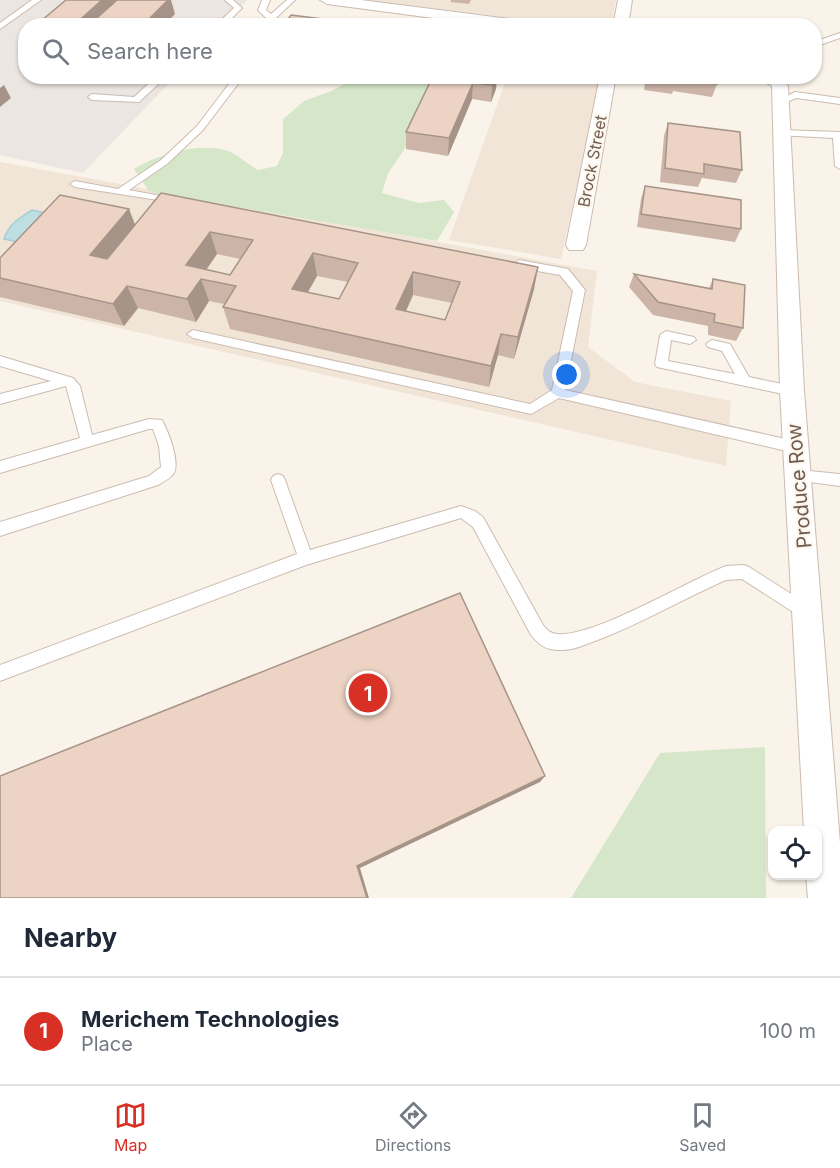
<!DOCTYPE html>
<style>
body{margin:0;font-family:Inter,sans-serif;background:#f2f2f3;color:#1f2937}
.controls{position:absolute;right:18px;bottom:18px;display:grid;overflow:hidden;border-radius:12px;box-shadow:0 2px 4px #0004}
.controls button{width:54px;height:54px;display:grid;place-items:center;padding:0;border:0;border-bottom:2px solid #e0e1e3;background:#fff;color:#1f2937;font:30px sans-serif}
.you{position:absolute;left:567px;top:375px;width:21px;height:21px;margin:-15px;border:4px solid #fff;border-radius:50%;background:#1a73e8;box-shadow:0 0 0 9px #1a73e833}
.badge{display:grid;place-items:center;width:39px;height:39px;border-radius:50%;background:#d93025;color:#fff;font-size:20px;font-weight:700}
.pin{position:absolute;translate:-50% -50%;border:3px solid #fff;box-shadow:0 2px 6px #0006}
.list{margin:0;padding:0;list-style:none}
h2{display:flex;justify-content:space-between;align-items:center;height:78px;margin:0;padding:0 24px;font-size:26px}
h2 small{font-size:20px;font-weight:400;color:#747a83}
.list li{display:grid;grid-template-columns:39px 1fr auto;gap:18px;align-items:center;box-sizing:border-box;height:108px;padding:0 24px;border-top:2px solid #e0e1e3}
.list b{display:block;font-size:22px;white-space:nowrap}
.list p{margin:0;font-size:20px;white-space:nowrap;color:#747a83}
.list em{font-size:20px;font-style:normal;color:#747a83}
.icon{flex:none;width:33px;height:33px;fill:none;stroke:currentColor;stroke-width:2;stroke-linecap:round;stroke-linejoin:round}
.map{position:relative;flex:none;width:840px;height:898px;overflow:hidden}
.search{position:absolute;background:#fff;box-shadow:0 2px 4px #0004;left:18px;right:18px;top:18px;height:66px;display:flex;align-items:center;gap:15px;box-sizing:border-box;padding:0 21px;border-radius:24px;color:#747a83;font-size:22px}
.sheet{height:186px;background:#fff}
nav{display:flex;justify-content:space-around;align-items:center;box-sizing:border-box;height:84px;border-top:2px solid #e0e1e3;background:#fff;font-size:16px;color:#747a83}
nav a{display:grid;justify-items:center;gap:3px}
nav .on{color:#d93025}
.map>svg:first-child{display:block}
</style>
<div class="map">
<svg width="840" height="898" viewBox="0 0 840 898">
<rect width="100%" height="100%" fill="#faf3e9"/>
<path fill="#f1e5d8" d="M 368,0 L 616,0 L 611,26 L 525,25 L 526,20 Z
M 507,77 L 600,77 L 561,259 L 449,240 Z
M 0,162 L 597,271 L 588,347 L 635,382 L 731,401 L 726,466 L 0,301 Z"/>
<path fill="#ece6e2" d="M 0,0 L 247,0 L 223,25 L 26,26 L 26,76 L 175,77 L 83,173 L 0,155 Z"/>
<path fill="#d5e7c8" d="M 358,77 L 438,77 L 404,150 L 388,173 L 382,193 L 419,203 L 444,200 L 454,212 L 437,241 L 250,209 L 200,205 L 149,191 L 134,169 C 161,154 193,143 225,150 C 235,152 248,165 258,170 L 277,166 L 283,153 L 283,119 L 304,101 L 331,91 Z
M 765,747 L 766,898 L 571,898 L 660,753 Z"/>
<path fill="#bfdee2" stroke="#a6cdd3" stroke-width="1.5" d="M 32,210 L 50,214 L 22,243 L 4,239 C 9,224 19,218 32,210 Z"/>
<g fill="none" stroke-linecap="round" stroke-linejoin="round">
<defs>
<path id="lane" d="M 32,0 L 41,0 L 0,29 L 0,23 Z
M 225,0 L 233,0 L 242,8 L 224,26 L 215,26 L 234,8 Z
M 262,0 L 270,0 L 266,10 L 271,14 L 287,0 L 295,0 L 275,19 L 275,26 L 267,26 L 267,19 L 258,10 Z
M 840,33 L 840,38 L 814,47 L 814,42 Z
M 157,76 L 167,76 L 139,102 L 92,100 L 88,97 L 92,94 L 134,97 Z
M 235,76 L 244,76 L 203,130 L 167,164 L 129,190 L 177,199 L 177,203 L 75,187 L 70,184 L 75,181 L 118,189 L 161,160 L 197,126 Z
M 752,76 L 765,76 L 784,86 L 777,88 Z
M 795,92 L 840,98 L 840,104 L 796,98 L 778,106 L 774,103 Z
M 780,130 L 840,132 L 840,169 L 835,166 L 833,138 L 777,135 L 775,133 Z
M 519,260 L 568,269 L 585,290 L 565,390 L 795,441 L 800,443 L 802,447 L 800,451 L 795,453 L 559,398 L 531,414 L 193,338 L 187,334 L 193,330 L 530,404 L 552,390 L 573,291 L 560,275 L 515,267 L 513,264 Z
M 666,331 L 694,337 L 696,340 L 690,344 L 671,340 L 668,361 L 735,374 L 722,351 L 708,347 L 706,344 L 712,340 L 730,344 L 749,377 L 792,386 L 798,391 L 792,396 L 657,367 L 655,364 L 660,335 Z
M 0,356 L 73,378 L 80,386 L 92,435 L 149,419 L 162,420 C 168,431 180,461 174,473 C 171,478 163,482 158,485 L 0,536 L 0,522 L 149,476 L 161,467 L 159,446 L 153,429 L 149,429 L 0,473 L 0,461 L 80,438 L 66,386 L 0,404 L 0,394 L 51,381 L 0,366 Z
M 799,470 L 840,474 L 840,486 L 794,480 L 792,476 L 794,472 Z
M 278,474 L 283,476 L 285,480 L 310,550 L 461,506 L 475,511 L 483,517 L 543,625 C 547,630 550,633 557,634 C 593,638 687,581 726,566 L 744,565 L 749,567 L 813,608 L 815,613 L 813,618 L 807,621 L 742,579 L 726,580 C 682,599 641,624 595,641 C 584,645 571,651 559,650 C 546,650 539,645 531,635 L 473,527 L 461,518 L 306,565 L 0,681 L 0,665 L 297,554 L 271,480 L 273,476 Z"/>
<path id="street" d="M 320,0 L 361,0 L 533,22 L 540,26 L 494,26 L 327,4 Z
M 618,0 L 632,0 L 628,26 L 613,26 Z
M 600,76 L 616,76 L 586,245 L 583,250 L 569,250 L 566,245 Z
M 764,76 L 781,76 L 788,86 L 804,391 L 840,843 L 840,898 L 808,898 L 806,876 L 818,876 L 818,830 L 804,830 L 780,391 L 772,86 Z"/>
</defs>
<use href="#lane" stroke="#ccbbb0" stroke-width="2"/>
<use href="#street" stroke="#ccbbb0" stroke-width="2"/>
<use href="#lane" fill="#fff" fill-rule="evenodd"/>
<use href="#street" fill="#fff" fill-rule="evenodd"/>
</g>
<path fill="#ccb5a8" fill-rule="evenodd" d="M 451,0 L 471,0 L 469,4 L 451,2 Z
M 109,76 L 132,76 L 129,80 Z
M 433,76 L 497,76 L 496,89 L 491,102 L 472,99 L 448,156 L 406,149 L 406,132 Z
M 646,76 L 718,76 L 717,84 L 712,97 L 673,91 L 672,94 L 644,90 Z
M 668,123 L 742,170 L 736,183 L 702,178 L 698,187 L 660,182 L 664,136 Z
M 645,186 L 741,229 L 735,242 L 637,227 L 641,199 Z
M 161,193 L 538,267 L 534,289 L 514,359 L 498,355 L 489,387 L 230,329 L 223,307 L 224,304 L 209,301 L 196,322 L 138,308 L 124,326 L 0,297 L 0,258 L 135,225 ZM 217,254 L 240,259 L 230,275 L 207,269 ZM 317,276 L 348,282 L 339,299 L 308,292 ZM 413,295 L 452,303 L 445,320 L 406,311 Z
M 634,274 L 709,288 L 713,279 L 743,328 L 736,341 L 708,335 L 708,326 L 653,315 L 629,287 Z"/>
<path fill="#a69488" d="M 102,0 L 121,0 L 92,26 L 73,26 Z
M 168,0 L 171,0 L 175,14 L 163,26 L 142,26 Z
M 496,76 L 497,76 L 496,89 L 491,102 L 492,85 Z
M 473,83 L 472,99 L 448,156 L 449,138 Z
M 4,85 L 11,98 L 0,107 L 0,88 Z
M 129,209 L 138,232 L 102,278 L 90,255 Z
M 210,232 L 217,254 L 194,287 L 186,265 Z
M 313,253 L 317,276 L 297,311 L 292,289 Z
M 538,267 L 534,289 L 514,359 L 518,337 Z
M 413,272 L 413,295 L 397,331 L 396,309 Z
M 201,279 L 209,301 L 196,322 L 187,299 Z
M 127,286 L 138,308 L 124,326 L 113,304 Z
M 501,334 L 498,355 L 489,387 L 491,366 Z
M 545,776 L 540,782 L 360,868 L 369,898 L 367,898 L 357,866 Z"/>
<path fill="#edd3c3" stroke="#a69488" stroke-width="1.5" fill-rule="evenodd" d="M 66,0 L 102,0 L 73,26 L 35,26 Z
M 117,0 L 168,0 L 142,26 L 88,26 Z
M 291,15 L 363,24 L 361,26 L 283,26 Z
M 460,20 L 498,25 L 458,26 Z
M 433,76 L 496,76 L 492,85 L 473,83 L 449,138 L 406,132 Z
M 648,76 L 718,76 L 717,84 L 677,78 L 676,81 Z
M 668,123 L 740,132 L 742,170 L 704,164 L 704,174 L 665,168 Z
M 645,186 L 741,200 L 741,229 L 641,214 Z
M 161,193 L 538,267 L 518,337 L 501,334 L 491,366 L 223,307 L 236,286 L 201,279 L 187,299 L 127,286 L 113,304 L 0,278 L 0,258 L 60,195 L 129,209 L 90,255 L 107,259 ZM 210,232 L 253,240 L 230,275 L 186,265 ZM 313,253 L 358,263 L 339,299 L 292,289 ZM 413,272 L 460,282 L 445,320 L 396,309 Z
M 634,274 L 712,289 L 713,279 L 745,285 L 743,328 L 714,322 L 715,314 L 658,302 Z
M 460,593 L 545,776 L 357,866 L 367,898 L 0,898 L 0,776 Z"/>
<g text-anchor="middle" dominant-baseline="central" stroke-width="4.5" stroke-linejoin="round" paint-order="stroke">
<g font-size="16" fill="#725b4f" stroke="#fdf8ef">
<text transform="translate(592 161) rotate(-79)">Brock Street</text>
</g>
<g font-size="20" fill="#725b4f" stroke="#fdf8ef">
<text transform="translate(799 486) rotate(-95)">Produce Row</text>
</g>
</g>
</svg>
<div class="controls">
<button><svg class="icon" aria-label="locate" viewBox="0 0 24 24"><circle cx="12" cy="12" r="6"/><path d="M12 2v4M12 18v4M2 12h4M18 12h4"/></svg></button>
</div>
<div class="you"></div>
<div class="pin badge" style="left:368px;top:693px">1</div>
<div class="search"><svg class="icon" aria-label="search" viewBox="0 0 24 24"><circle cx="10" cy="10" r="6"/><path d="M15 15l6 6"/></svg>Search here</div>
</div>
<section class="sheet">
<h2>Nearby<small></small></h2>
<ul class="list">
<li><span class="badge">1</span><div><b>Merichem Technologies</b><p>Place</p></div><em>100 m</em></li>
</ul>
</section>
<nav>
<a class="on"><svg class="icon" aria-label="map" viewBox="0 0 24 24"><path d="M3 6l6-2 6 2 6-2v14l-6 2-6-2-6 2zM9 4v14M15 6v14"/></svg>Map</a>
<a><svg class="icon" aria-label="directions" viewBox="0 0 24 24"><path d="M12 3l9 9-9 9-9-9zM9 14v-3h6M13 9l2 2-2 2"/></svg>Directions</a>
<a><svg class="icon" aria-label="saved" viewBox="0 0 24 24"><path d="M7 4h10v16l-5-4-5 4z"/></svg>Saved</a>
</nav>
